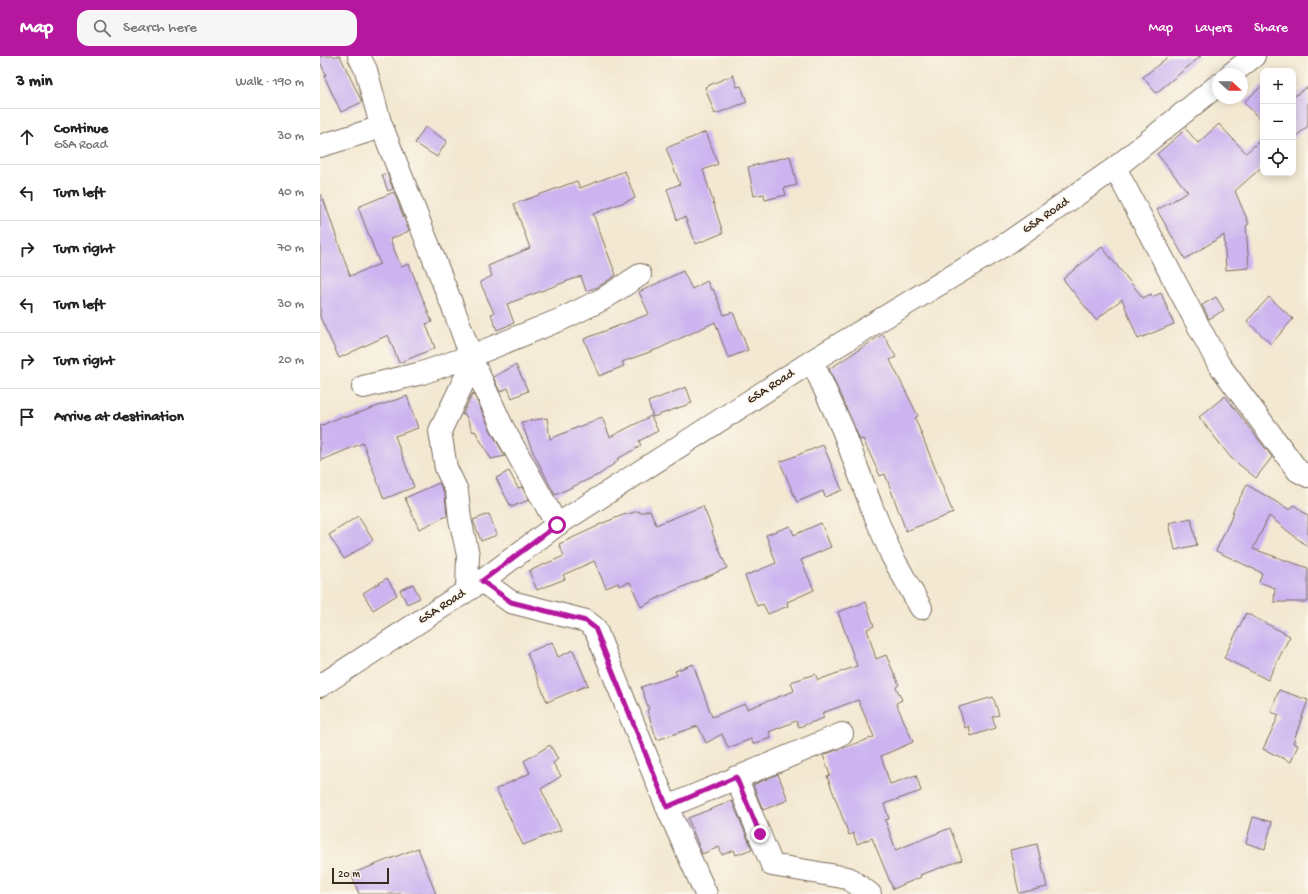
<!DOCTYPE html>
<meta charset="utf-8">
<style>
body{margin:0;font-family:"Gochi Hand",sans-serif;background:#f6f6f6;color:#222}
.controls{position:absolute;right:12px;top:12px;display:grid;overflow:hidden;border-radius:8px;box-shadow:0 2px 10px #0003}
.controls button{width:36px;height:36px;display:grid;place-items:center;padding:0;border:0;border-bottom:1px solid #e0e0e0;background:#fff;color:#222;font:20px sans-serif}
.compass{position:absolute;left:892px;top:12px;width:36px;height:36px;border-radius:50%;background:#fff;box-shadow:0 2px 10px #0003;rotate:112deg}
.scale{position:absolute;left:12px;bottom:10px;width:57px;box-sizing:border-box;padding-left:4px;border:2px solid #3b2a1e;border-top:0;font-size:11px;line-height:14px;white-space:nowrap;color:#3b2a1e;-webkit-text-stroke:3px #fbf7ec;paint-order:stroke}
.stop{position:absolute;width:12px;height:12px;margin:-9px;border:3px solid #b5179e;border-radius:50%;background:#fff}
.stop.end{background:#b5179e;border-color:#fff;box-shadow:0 1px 4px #0008}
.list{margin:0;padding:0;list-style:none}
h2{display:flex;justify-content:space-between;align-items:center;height:52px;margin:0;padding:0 16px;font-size:17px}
h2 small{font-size:13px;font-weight:400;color:#767676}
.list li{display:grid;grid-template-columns:26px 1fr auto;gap:12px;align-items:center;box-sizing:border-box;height:56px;padding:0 16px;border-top:1px solid #e0e0e0}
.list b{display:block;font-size:15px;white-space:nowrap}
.list p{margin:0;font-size:13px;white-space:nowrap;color:#767676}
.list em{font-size:13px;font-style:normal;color:#767676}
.icon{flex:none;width:22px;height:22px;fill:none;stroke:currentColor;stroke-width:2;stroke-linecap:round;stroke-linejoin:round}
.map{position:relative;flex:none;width:988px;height:838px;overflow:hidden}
header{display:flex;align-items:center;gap:24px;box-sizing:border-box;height:56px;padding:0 20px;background:#b5179e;color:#fff}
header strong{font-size:19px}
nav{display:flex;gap:22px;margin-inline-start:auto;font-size:14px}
.search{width:280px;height:36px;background:#f6f6f6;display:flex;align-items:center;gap:10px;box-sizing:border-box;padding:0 14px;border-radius:12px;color:#767676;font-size:15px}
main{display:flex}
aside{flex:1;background:#fff}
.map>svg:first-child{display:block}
</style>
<header>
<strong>Map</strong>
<div class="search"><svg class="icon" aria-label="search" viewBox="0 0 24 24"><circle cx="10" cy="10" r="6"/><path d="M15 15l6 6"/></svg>Search here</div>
<nav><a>Map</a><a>Layers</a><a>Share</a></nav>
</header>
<main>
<aside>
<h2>3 min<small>Walk · 190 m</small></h2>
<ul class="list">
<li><svg class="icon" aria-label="ahead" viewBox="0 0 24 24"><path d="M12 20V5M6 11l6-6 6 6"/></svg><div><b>Continue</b><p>GSA Road</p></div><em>30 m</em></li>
<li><svg class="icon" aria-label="left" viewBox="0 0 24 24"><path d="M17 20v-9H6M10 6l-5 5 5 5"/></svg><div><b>Turn left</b></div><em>40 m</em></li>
<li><svg class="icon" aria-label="right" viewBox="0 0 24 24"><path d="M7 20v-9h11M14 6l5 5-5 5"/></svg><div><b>Turn right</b></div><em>70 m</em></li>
<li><svg class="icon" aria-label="left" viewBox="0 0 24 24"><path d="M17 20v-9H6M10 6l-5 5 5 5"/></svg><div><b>Turn left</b></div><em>30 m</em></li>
<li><svg class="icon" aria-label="right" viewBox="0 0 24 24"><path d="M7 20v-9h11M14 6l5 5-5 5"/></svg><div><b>Turn right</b></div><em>20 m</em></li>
<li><svg class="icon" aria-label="arrive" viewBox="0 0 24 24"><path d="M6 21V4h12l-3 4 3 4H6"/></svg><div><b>Arrive at destination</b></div></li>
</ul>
</aside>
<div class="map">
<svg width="988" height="838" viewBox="0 0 988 838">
<rect width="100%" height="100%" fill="#fbf7ec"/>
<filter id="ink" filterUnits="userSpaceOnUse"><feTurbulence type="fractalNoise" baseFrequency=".025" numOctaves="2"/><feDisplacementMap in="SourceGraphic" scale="8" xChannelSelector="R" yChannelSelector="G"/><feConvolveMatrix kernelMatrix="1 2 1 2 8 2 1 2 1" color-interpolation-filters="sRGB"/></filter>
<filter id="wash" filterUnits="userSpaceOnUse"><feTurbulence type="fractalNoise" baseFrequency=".012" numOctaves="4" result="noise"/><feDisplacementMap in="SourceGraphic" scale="16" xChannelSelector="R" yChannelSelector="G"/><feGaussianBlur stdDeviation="0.9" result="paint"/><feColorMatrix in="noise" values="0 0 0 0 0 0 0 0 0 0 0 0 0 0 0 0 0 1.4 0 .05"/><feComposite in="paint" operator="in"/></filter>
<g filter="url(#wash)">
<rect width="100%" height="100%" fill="#f3e8d1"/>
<g id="blocks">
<path fill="#ccb4f0" d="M 0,0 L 20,0 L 42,46 L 21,56 L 4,20 L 6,19 L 0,6 Z
M 849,0 L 881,0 L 836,37 L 823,21 Z
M 413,19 L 417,31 L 421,30 L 427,46 L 395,58 L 385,31 Z
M 943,29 L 943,67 L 924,46 Z
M 988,31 L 988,70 L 973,83 L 973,41 Z
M 899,68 L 926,97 L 943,82 L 943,110 L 915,135 L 929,168 L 926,170 L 929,212 L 906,214 L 904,179 L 865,203 L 837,154 L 868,136 L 837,98 L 866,73 L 878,87 Z
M 105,71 L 127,85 L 117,101 L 95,87 Z
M 386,76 L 398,108 L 383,114 L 403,177 L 376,188 L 365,161 L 357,164 L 347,133 L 360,128 L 346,92 Z
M 470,100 L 477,129 L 464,132 L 466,139 L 445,144 L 444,138 L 434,140 L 428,111 Z
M 305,115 L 315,142 L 273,158 L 296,219 L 278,231 L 266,235 L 261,220 L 187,248 L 194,267 L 177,274 L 171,258 L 174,257 L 160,226 L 172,220 L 168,210 L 210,192 L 194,148 L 257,125 L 260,132 Z
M 67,117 L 73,133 L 68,135 L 62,119 Z
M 74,136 L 89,175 L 70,183 L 81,211 L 89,208 L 112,266 L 106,268 L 115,292 L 79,307 L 68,279 L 19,302 L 0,261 L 0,139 L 2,139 L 30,220 L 60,208 L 38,151 Z
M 782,191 L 823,242 L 831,238 L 832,241 L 841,237 L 854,268 L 818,283 L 802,243 L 776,264 L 743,223 Z
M 363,215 L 372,233 L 387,225 L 391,234 L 393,233 L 404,259 L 413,256 L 428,294 L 408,302 L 395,266 L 338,293 L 302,306 L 304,310 L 279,320 L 264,283 L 329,258 L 319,236 Z
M 896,241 L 904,254 L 889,263 L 882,249 Z
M 949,241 L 973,263 L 951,288 L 927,265 Z
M 563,278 L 576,301 L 570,304 L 598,360 L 595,362 L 633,457 L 586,475 L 565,418 L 560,420 L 543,383 L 540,384 L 509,313 Z
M 196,309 L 208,335 L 192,342 L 188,332 L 180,336 L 173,321 Z
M 366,331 L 372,347 L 333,361 L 328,346 Z
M 153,337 L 171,375 L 185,400 L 171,403 L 155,375 L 153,376 L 145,358 L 142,359 Z
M 87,340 L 98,372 L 75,380 L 94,431 L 64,443 L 43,387 L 0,405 L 0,370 L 23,360 L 24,362 Z
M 905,340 L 952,401 L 936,422 L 911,402 L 879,361 Z
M 331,360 L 338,375 L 319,385 L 321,390 L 297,403 L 298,405 L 280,418 L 235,439 L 213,396 L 201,366 L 227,362 L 230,383 L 282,361 L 290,381 Z
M 503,389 L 522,434 L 505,441 L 503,435 L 477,446 L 460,406 Z
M 189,415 L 198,432 L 202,431 L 209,444 L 191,451 L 176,422 Z
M 119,427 L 125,438 L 127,460 L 99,473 L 85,442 Z
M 927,429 L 970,454 L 974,449 L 988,460 L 988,491 L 949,460 L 933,493 L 988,512 L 988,546 L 954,546 L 955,532 L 939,526 L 942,517 L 896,495 L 914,456 L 912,456 Z
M 383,450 L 393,475 L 392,476 L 407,512 L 342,540 L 321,551 L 310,526 L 299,530 L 298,527 L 286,532 L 274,505 L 243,519 L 245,523 L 217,534 L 209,515 L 244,500 L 239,488 L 278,470 L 278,469 L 303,459 L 319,455 L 320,457 L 330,454 L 336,469 Z
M 169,458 L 177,479 L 161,485 L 153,464 Z
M 38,460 L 53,484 L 24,503 L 9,479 Z
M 871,462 L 877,489 L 855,494 L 849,467 Z
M 501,467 L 511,491 L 481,504 L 494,534 L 467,546 L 468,550 L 448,558 L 443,548 L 437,550 L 425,520 L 456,507 L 446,479 L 470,470 L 474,479 Z
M 67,522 L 77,539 L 53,554 L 43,537 Z
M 93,528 L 100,542 L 87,548 L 80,534 Z
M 546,546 L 554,570 L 547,573 L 556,603 L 566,599 L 579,629 L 576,631 L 582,644 L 576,647 L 593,686 L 561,700 L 570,728 L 596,719 L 601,735 L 564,748 L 569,763 L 565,764 L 576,794 L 630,772 L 642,804 L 600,819 L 601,821 L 573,833 L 552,782 L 537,788 L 533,777 L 529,779 L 507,720 L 510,719 L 503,699 L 554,681 L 538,644 L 502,657 L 504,662 L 479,671 L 476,665 L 449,676 L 451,682 L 433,688 L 431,683 L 408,692 L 402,678 L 386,687 L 378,670 L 337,684 L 327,654 L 329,653 L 321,631 L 357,619 L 355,615 L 373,608 L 392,661 L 425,648 L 427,653 L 474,635 L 471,626 L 495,618 L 498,624 L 537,610 L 518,556 Z
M 926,557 L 970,580 L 948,624 L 904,602 Z
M 232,586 L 238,601 L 253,594 L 268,629 L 227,646 L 207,597 Z
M 959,634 L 988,644 L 973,687 L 978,689 L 971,706 L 943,693 L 959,659 L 951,656 Z
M 673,641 L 679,659 L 672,661 L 676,672 L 651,680 L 649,670 L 645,672 L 639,651 Z
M 230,689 L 238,703 L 233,707 L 241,720 L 221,733 L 241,774 L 203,789 L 176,733 L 210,717 L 204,705 Z
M 458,718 L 468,744 L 443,754 L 433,729 Z
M 412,745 L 432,793 L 416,799 L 414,794 L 402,799 L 399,791 L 382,798 L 368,762 Z
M 933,761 L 952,766 L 945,793 L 926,787 Z
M 717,788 L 727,831 L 699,837 L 690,794 Z
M 98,792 L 116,838 L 39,838 L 31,818 Z"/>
</g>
</g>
<g filter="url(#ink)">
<use href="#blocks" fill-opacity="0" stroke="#7b6c5d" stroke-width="1"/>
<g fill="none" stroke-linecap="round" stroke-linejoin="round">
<defs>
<path id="minor" d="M 39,0 L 46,14 L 60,66 L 134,254 L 153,306 L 182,370 L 237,469
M 911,18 L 934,0
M 0,90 L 62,71
M 795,112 L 898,307 L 978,415 L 988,420
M 492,305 L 523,374 L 552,452 L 572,500 L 601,552
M 43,331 L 102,317 L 151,300 L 242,263 L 283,243 L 320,219
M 162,525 L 191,546 L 266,565 L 275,572 L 347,751 L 386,838
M 147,534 L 148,499 L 140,463 L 137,435 L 126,412 L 120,375 L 153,306
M 0,630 L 162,525 L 237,469 L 492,305 L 689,186 L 795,112 L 898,29
M 416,721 L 452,809 L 528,822 L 550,838
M 347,751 L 522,678"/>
</defs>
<use href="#minor" stroke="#7b6c5d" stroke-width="24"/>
<use href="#minor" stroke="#fff" stroke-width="22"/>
</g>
</g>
<g fill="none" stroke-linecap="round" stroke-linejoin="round" filter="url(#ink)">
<path stroke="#b5179e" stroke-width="5" d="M 237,469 L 162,525 L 191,546 L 266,565 L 275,572 L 347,751 L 416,721 L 440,778"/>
</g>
<g text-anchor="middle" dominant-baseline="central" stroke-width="3" stroke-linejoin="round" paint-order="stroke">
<g font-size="13" fill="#3b2a1e" stroke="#fbf7ec">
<text transform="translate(726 160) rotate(-35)">GSA Road</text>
<text transform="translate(451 331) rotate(-33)">GSA Road</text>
<text transform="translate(122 551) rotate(-33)">GSA Road</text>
</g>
</g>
</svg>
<div class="controls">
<button>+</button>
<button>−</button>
<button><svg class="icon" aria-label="locate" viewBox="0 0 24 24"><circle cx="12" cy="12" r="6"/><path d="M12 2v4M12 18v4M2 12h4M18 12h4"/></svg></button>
</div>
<svg class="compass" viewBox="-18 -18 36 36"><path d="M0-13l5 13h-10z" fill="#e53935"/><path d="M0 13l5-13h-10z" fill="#767676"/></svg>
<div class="scale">20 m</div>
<div class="stop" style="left:237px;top:469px"></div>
<div class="stop end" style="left:440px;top:778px"></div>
</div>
</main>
